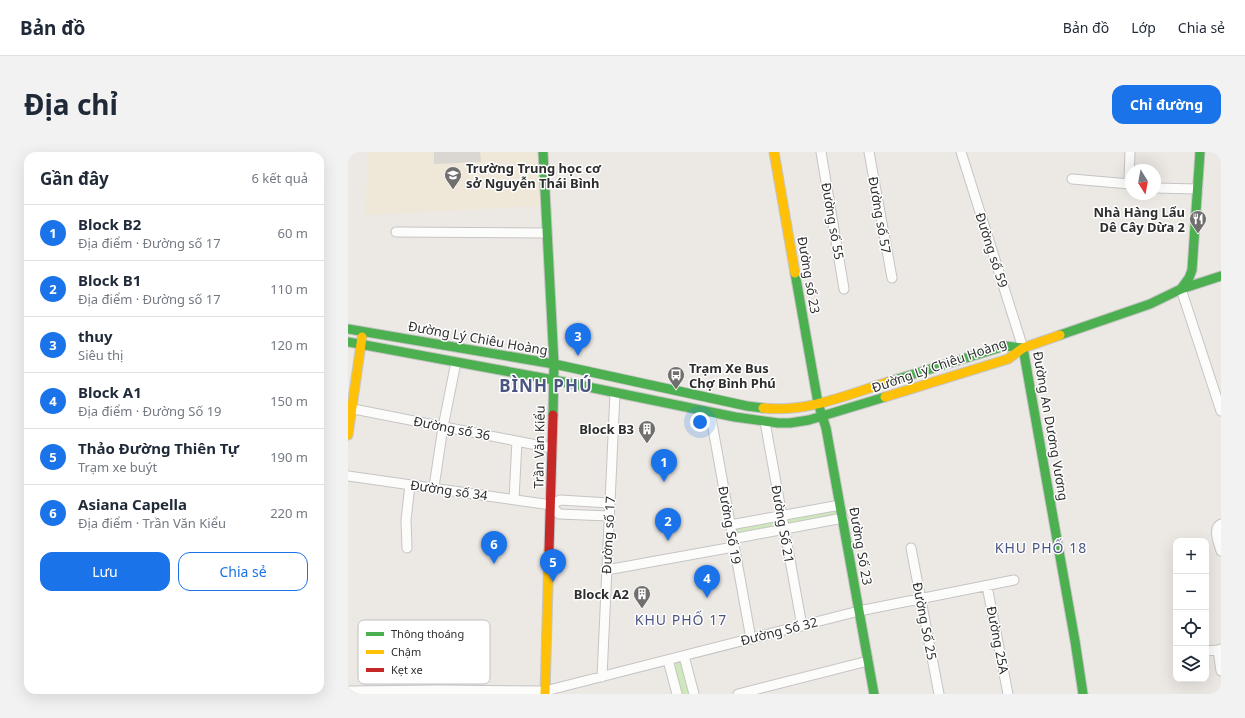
<!DOCTYPE html>
<html lang="vi">
<meta charset="utf-8">
<style>
body{margin:0;font-family:"Noto Sans",sans-serif;background:#f2f2f3;color:#1f2937}
.controls{position:absolute;right:12px;bottom:12px;display:grid;overflow:hidden;border-radius:8px;box-shadow:0 4px 16px #0002}
.controls button{width:36px;height:36px;display:grid;place-items:center;padding:0;border:0;border-bottom:1px solid #e0e1e3;background:#fff;color:#1f2937;font:20px sans-serif}
.compass{position:absolute;left:777px;top:12px;width:36px;height:36px;border-radius:50%;background:#fff;box-shadow:0 4px 16px #0002;rotate:169deg}
.you{position:absolute;left:352px;top:270px;width:14px;height:14px;margin:-10px;border:3px solid #fff;border-radius:50%;background:#1a73e8;box-shadow:0 0 0 6px #1a73e833}
.badge{display:grid;place-items:center;width:26px;height:26px;border-radius:50%;background:#1a73e8;color:#fff;font-size:13px;font-weight:700}
.pin{position:absolute;translate:-50% -33px;filter:drop-shadow(0 1px 2px #0008)}
.pin::after{content:'';position:absolute;top:21px;width:14px;height:12px;background:inherit;clip-path:polygon(0 0,100% 0,50% 100%)}
.list{margin:0;padding:0;list-style:none}
h2{display:flex;justify-content:space-between;align-items:center;height:52px;margin:0;padding:0 16px;font-size:17px}
h2 small{font-size:13px;font-weight:400;color:#747a83}
.list li{display:grid;grid-template-columns:26px 1fr auto;gap:12px;align-items:center;box-sizing:border-box;height:56px;padding:0 16px;border-top:1px solid #e0e1e3}
.list b{display:block;font-size:15px;white-space:nowrap}
.list p{margin:0;font-size:13px;white-space:nowrap;color:#747a83}
.list em{font-size:13px;font-style:normal;color:#747a83}
.actions{display:flex;gap:8px;padding:12px 16px}
.actions a{flex:1;padding:9px 0;border:1px solid #1a73e8;border-radius:12px;text-align:center;font-size:14px;color:#1a73e8}
.actions .main{background:#1a73e8;color:#fff}
.icon{flex:none;width:22px;height:22px;fill:none;stroke:currentColor;stroke-width:2;stroke-linecap:round;stroke-linejoin:round}
.map{position:relative;flex:none;width:873px;height:542px;overflow:hidden;border-radius:12px}
header{display:flex;align-items:center;gap:24px;box-sizing:border-box;height:56px;padding:0 20px;background:#fff;border-bottom:1px solid #e0e1e3}
header strong{font-size:19px}
nav{display:flex;gap:22px;margin-inline-start:auto;font-size:14px}
.intro{display:flex;align-items:center;justify-content:space-between;box-sizing:border-box;height:96px;padding:0 24px}
h1{margin:0;font-size:28px}
.button{padding:10px 18px;border-radius:12px;background:#1a73e8;color:#fff;font-size:14px;font-weight:700}
main{display:flex;gap:24px;padding:0 24px}
aside{flex:1;background:#fff;border-radius:12px;box-shadow:0 4px 16px #0002}
.map>svg:first-child{display:block}
</style>
<header>
<strong>Bản đồ</strong>
<nav><a>Bản đồ</a><a>Lớp</a><a>Chia sẻ</a></nav>
</header>
<div class="intro"><h1>Địa chỉ</h1><a class="button">Chỉ đường</a></div>
<main>
<aside>
<h2>Gần đây<small>6 kết quả</small></h2>
<ul class="list">
<li><span class="badge">1</span><div><b>Block B2</b><p>Địa điểm · Đường số 17</p></div><em>60 m</em></li>
<li><span class="badge">2</span><div><b>Block B1</b><p>Địa điểm · Đường số 17</p></div><em>110 m</em></li>
<li><span class="badge">3</span><div><b>thuy</b><p>Siêu thị</p></div><em>120 m</em></li>
<li><span class="badge">4</span><div><b>Block A1</b><p>Địa điểm · Đường Số 19</p></div><em>150 m</em></li>
<li><span class="badge">5</span><div><b>Thảo Đường Thiên Tự</b><p>Trạm xe buýt</p></div><em>190 m</em></li>
<li><span class="badge">6</span><div><b>Asiana Capella</b><p>Địa điểm · Trần Văn Kiểu</p></div><em>220 m</em></li>
</ul>
<div class="actions"><a class="main">Lưu</a><a>Chia sẻ</a></div>
</aside>
<div class="map">
<svg width="873" height="542" viewBox="0 0 873 542">
<rect width="100%" height="100%" fill="#ece8e4"/>
<path fill="#efe7d8" d="M 20,0 L 189,0 L 192,54 L 17,63 Z"/>
<path fill="#cee8bc" d="M 488,356 L 490,364 L 438,374 L 437,366 Z
M 431,367 L 433,375 L 386,383 L 384,375 Z
M 334,507 L 343,542 L 332,542 L 323,510 Z"/>
<path fill="#dad6d2" d="M 86,0 L 132,0 L 133,10 L 86,12 Z"/>
<g fill="none" stroke-linecap="round" stroke-linejoin="round">
<defs>
<path id="street" d="M 473,0 L 496,137
M 521,0 L 544,126
M 613,0 L 675,196
M 782,0 L 781,29 L 783,33
M 724,27 L 782,32
M 807,36 L 850,37
M 48,80 L 199,81
M 833,137 L 873,259
M 0,256 L 204,296
M 362,260 L 403,487
M 417,270 L 454,474
M 0,324 L 203,353 L 212,348 L 261,351
M 86,335 L 95,275 L 108,210
M 166,347 L 169,289
M 203,353 L 211,362 L 261,364
M 873,372 C 864,376 871,392 873,399
M 382,373 L 492,353
M 384,387 L 495,366
M 59,396 L 58,368 L 62,333
M 563,396 L 591,542
M 264,417 L 380,396
M 639,434 L 660,542
M 873,497 L 870,498 L 873,519
M 858,499 L 870,498
M 336,504 L 346,542
M 320,508 L 329,542
M 254,525 L 267,241
M 0,539 L 91,538 L 197,539 L 511,459 L 666,428
M 390,542 L 520,509"/>
<path id="fast" d="M 195,0 L 206,212 L 205,263
M 447,121 L 470,251 L 478,276 L 526,542
M 833,137 L 841,126 L 844,118 L 852,0
M 0,177 L 206,212 L 399,254 L 415,256
M 712,183 L 802,152 L 833,137 L 873,124
M 0,190 L 206,228 L 387,265 L 430,271 L 442,271 L 461,268 L 537,245
M 675,196 L 727,489 L 735,542
M 540,230 L 657,194 L 675,196"/>
<path id="slow" d="M 426,0 L 447,121
M 537,245 L 660,207 L 675,196 L 712,183
M 415,256 C 457,261 499,243 540,230
M 0,283 L 14,185
M 197,542 L 201,398"/>
<path id="jam" d="M 201,398 L 205,263"/>
</defs>
<use href="#street" stroke="#c6c5c5" stroke-width="11"/>
<use href="#fast" stroke="#c6c5c5" stroke-width="11"/>
<use href="#slow" stroke="#c6c5c5" stroke-width="11"/>
<use href="#jam" stroke="#c6c5c5" stroke-width="11"/>
<use href="#street" stroke="#fcfcfb" stroke-width="9"/>
<use href="#fast" stroke="#4caf50" stroke-width="9"/>
<use href="#slow" stroke="#ffc107" stroke-width="9"/>
<use href="#jam" stroke="#c62828" stroke-width="9"/>
</g>
<defs>
<symbol id="school-pin" viewBox="-11 -11 22 30"><path d="M0 17L-7.5 6A9.5 9.5 0 1 1 7.5 6Z" fill="#706f6e" stroke="#fff"/><path d="M0-5L7-2L0 1L-7-2ZM-4 1L0 2.5L4 1V4Q0 6-4 4Z" fill="#fff"/></symbol>
<symbol id="restaurant-pin" viewBox="-11 -11 22 30"><path d="M0 17L-7.5 6A9.5 9.5 0 1 1 7.5 6Z" fill="#706f6e" stroke="#fff"/><path d="M-5-6h1v4h1v-4h1v4h1v-4h1v5L-1.5 .5V6h-2V.5L-5-1ZM5-6V6H3V1.5H1.5Q1.5-4 5-6Z" fill="#fff"/></symbol>
<symbol id="bus-pin" viewBox="-11 -11 22 30"><path d="M0 17L-7.5 6A9.5 9.5 0 1 1 7.5 6Z" fill="#706f6e" stroke="#fff"/><path d="M-5-6H5V4H4V6H2V4H-2V6H-4V4H-5ZM-3.5-4V0h7V-4ZM-3.5 1.2v1.5H-2V1.2ZM2 1.2v1.5H3.5V1.2Z" fill="#fff"/></symbol>
<symbol id="building-pin" viewBox="-11 -11 22 30"><path d="M0 17L-7.5 6A9.5 9.5 0 1 1 7.5 6Z" fill="#706f6e" stroke="#fff"/><path d="M-4-6H4V6H1V3H-1V6H-4ZM-2.5-4.3h1.7v1.8h-1.7ZM.8-4.3h1.7v1.8H.8ZM-2.5-1h1.7V.8h-1.7ZM.8-1h1.7V.8H.8Z" fill="#fff"/></symbol>
</defs>
<g fill-rule="evenodd">
<use href="#school-pin" x="95" y="13" width="20" height="27"/>
<use href="#restaurant-pin" x="840" y="57" width="20" height="27"/>
<use href="#bus-pin" x="318" y="213" width="20" height="27"/>
<use href="#building-pin" x="289" y="267" width="20" height="27"/>
<use href="#building-pin" x="284" y="432" width="20" height="27"/>
</g>
<g text-anchor="middle" dominant-baseline="central" stroke-width="3" stroke-linejoin="round" paint-order="stroke">
<g font-size="13" font-weight="bold" fill="#2e2e2e" stroke="#fff" text-anchor="end">
<text x="118" y="16" text-anchor="start">Trường Trung học cơ<tspan x="118" dy="15">sở Nguyễn Thái Bình</tspan></text>
<text x="837" y="60">Nhà Hàng Lẩu<tspan x="837" dy="15">Dê Cây Dừa 2</tspan></text>
<text x="341" y="216" text-anchor="start">Trạm Xe Bus<tspan x="341" dy="15">Chợ Bình Phú</tspan></text>
<text x="286" y="277">Block B3</text>
<text x="281" y="442">Block A2</text>
</g>
<g font-size="13" fill="#2e2e2e" stroke="#fff">
<text transform="translate(532 63) rotate(80)">Đường số 57</text>
<text transform="translate(485 69) rotate(80)">Đường số 55</text>
<text transform="translate(644 98) rotate(72)">Đường số 59</text>
<text transform="translate(461 123) rotate(80)">Đường số 23</text>
<text transform="translate(130 186) rotate(10)">Đường Lý Chiêu Hoàng</text>
<text transform="translate(591 213) rotate(-19)">Đường Lý Chiêu Hoàng</text>
<text transform="translate(703 274) rotate(80)">Đường An Dương Vương</text>
<text transform="translate(104 276) rotate(11)">Đường số 36</text>
<text transform="translate(191 295) rotate(-89)">Trần Văn Kiểu</text>
<text transform="translate(101 338) rotate(8)">Đường số 34</text>
<text transform="translate(435 372) rotate(80)">Đường Số 21</text>
<text transform="translate(382 373) rotate(80)">Đường Số 19</text>
<text transform="translate(260 383) rotate(-87)">Đường số 17</text>
<text transform="translate(513 394) rotate(80)">Đường Số 23</text>
<text transform="translate(577 469) rotate(79)">Đường Số 25</text>
<text transform="translate(431 479) rotate(-14)">Đường Số 32</text>
<text transform="translate(650 488) rotate(79)">Đường 25A</text>
</g>
<g font-size="14" letter-spacing="1" fill="#4b5582" stroke="#fff">
<text x="693" y="395">KHU PHỐ 18</text>
<text x="333" y="467">KHU PHỐ 17</text>
</g>
<g font-size="17" font-weight="bold" letter-spacing="1" fill="#4b5582" stroke="#fff">
<text x="198" y="233">BÌNH PHÚ</text>
</g>
</g>
<rect x="10" y="468" width="132" height="64" rx="6" fill="#fff" stroke="#c0c0c0" stroke-width="1"/>
<rect x="18" y="480" width="18" height="4" fill="#4caf50"/>
<rect x="18" y="498" width="18" height="4" fill="#ffc107"/>
<rect x="18" y="516" width="18" height="4" fill="#c62828"/>
<g font-size="11" fill="#2e2e2e">
<text x="43" y="486">Thông thoáng</text>
<text x="43" y="504">Chậm</text>
<text x="43" y="522">Kẹt xe</text>
</g>
</svg>
<div class="controls">
<button>+</button>
<button>−</button>
<button><svg class="icon" aria-label="locate" viewBox="0 0 24 24"><circle cx="12" cy="12" r="6"/><path d="M12 2v4M12 18v4M2 12h4M18 12h4"/></svg></button>
<button><svg class="icon" aria-label="layers" viewBox="0 0 24 24"><path d="M12 4l9 5-9 5-9-5zM3 14l9 5 9-5"/></svg></button>
</div>
<svg class="compass" viewBox="-18 -18 36 36"><path d="M0-13l5 13h-10z" fill="#e53935"/><path d="M0 13l5-13h-10z" fill="#747a83"/></svg>
<div class="you"></div>
<div class="pin badge" style="left:316px;top:330px">1</div>
<div class="pin badge" style="left:320px;top:389px">2</div>
<div class="pin badge" style="left:230px;top:204px">3</div>
<div class="pin badge" style="left:359px;top:446px">4</div>
<div class="pin badge" style="left:205px;top:430px">5</div>
<div class="pin badge" style="left:146px;top:412px">6</div>
</div>
</main>
